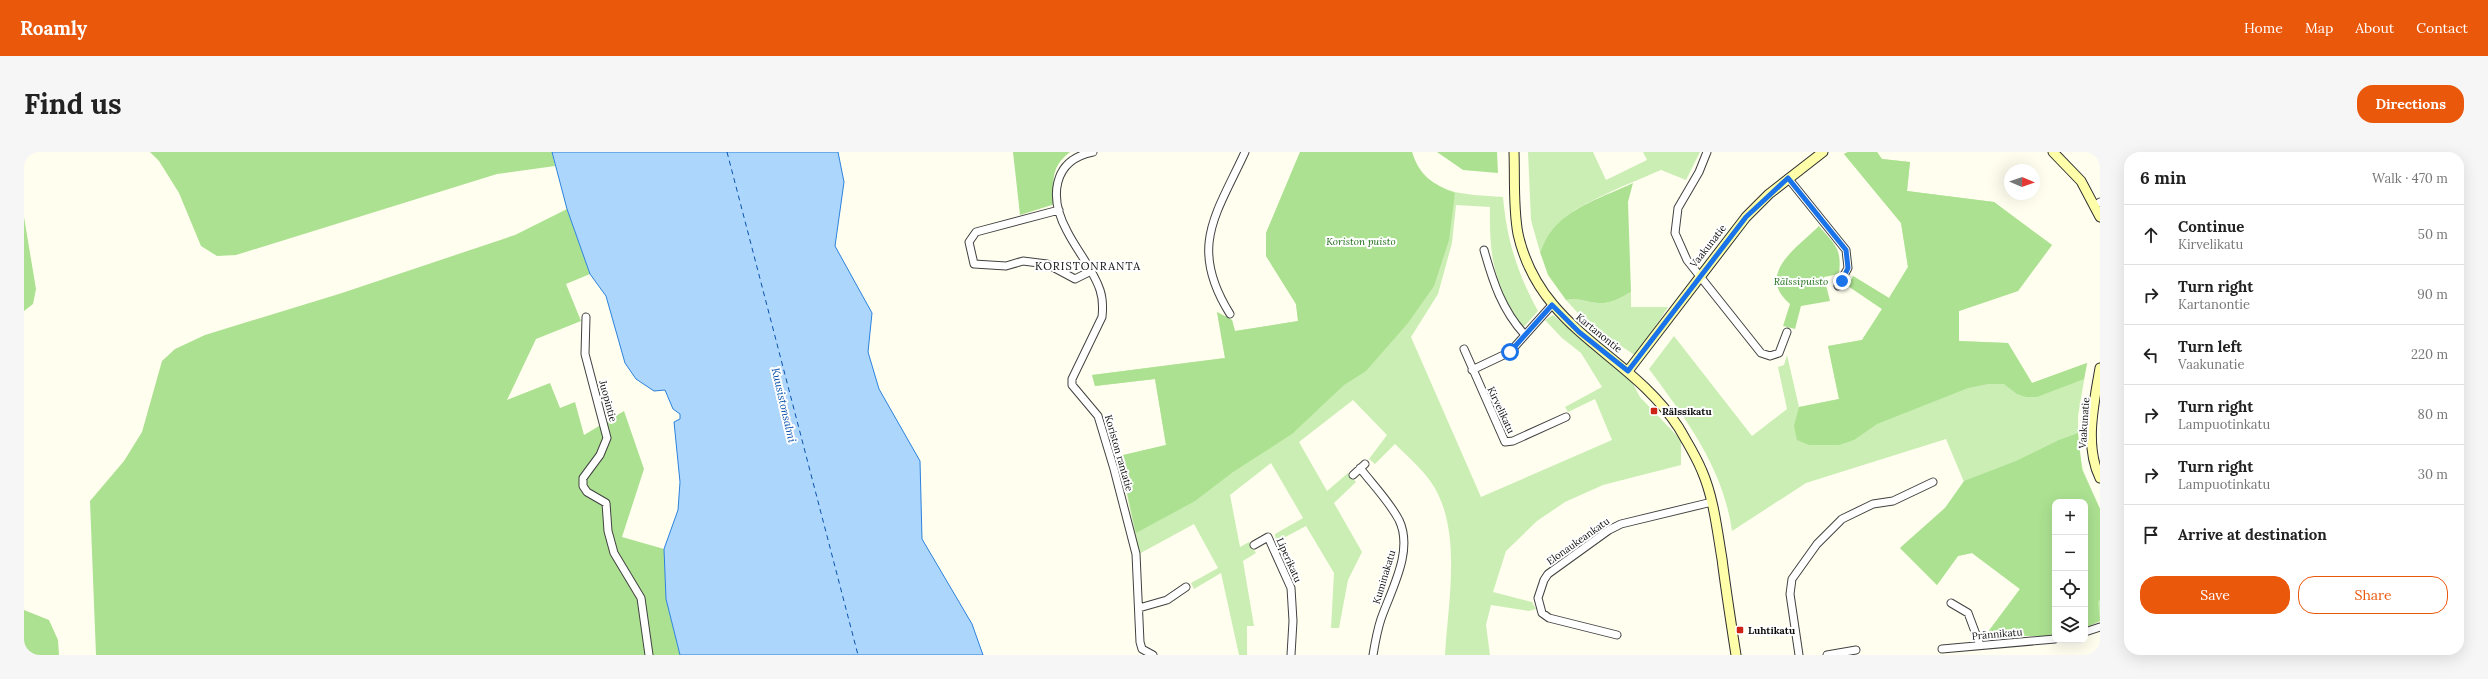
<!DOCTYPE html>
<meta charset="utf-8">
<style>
body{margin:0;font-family:Lora,serif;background:#f6f6f6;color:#222}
.controls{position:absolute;right:12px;bottom:12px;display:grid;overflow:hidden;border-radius:8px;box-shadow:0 4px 16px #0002}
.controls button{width:36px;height:36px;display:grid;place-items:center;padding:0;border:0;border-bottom:1px solid #e0e0e0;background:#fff;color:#222;font:20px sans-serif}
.compass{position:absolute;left:1980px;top:12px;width:36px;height:36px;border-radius:50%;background:#fff;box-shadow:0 4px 16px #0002;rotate:92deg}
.stop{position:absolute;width:12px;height:12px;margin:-9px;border:3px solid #1a73e8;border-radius:50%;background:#fff}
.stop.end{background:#1a73e8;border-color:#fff;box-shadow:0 1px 4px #0008}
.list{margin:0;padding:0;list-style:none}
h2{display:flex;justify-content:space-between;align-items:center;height:52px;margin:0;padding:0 16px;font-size:17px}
h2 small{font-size:13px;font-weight:400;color:#767676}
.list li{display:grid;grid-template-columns:26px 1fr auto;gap:12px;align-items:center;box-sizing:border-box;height:60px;padding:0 16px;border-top:1px solid #e0e0e0}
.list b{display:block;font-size:15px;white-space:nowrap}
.list p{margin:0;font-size:13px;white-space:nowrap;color:#767676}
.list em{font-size:13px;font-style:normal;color:#767676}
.actions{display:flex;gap:8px;padding:12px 16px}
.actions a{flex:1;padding:9px 0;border:1px solid #ea580c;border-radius:16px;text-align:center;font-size:14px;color:#ea580c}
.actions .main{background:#ea580c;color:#fff}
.icon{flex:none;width:22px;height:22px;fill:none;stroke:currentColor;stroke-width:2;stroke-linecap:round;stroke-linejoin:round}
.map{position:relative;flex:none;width:2076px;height:503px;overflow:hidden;border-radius:16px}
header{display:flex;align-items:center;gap:24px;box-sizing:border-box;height:56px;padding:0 20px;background:#ea580c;color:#fff}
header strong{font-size:19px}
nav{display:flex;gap:22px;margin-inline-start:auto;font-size:14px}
.intro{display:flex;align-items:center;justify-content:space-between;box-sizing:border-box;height:96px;padding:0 24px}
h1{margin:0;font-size:28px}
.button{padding:10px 18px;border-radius:16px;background:#ea580c;color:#fff;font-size:14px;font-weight:700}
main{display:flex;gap:24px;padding:0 24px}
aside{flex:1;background:#fff;border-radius:16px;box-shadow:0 4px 16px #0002}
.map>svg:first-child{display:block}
</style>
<header>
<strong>Roamly</strong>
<nav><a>Home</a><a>Map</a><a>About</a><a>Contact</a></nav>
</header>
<div class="intro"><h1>Find us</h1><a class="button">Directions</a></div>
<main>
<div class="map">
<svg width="2076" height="503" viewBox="0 0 2076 503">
<rect width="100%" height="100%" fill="#fffeef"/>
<path fill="#cbeeb4" d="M 1276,0 L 1388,0 C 1402,44 1440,42 1479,45 C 1483,89 1493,120 1514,159 L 1499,176 C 1470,133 1465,105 1466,55 L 1432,53 L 1428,91 L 1414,142 L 1387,185 L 1457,345 L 1588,288 L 1571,247 L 1544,260 L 1541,255 L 1578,235 L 1557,201 L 1538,186 L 1521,168 L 1529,163 L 1608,230 L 1616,245 L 1657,288 L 1657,313 L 1579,333 L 1541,350 L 1513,369 L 1482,399 L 1469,440 L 1508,450 L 1512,457 L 1505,459 L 1467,453 L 1462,473 L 1466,503 L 1421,503 C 1424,449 1439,377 1407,330 C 1397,316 1383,304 1371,292 L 1351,312 L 1345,307 L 1363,283 L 1329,248 L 1275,290 L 1303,339 L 1324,321 L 1332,330 L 1310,351 L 1338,400 L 1324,428 L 1315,476 L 1307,476 L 1310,421 L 1282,374 L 1252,390 L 1251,382 L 1279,366 L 1247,311 L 1206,343 L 1216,395 L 1225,390 L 1232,401 L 1219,409 L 1230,474 L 1223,474 L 1223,503 L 1215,503 L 1197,421 L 1170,437 L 1167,431 L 1194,416 L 1170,372 L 1115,402 L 1095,304 L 1142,293 L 1131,227 L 1071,234 L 1068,223 L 1201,206 L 1193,160 L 1208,168 L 1211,179 L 1274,169 L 1272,152 L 1242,104 L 1242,81 Z
M 1504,0 L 1569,0 L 1582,28 L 1623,8 L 1619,0 L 1676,0 L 1662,28 L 1637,18 C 1610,30 1559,49 1538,68 C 1528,77 1522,88 1516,100 L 1507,68 Z
M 1824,0 L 1853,0 L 1858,7 L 1886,10 L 1883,39 L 1970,50 L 2028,93 L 1994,139 L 1935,159 L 1935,189 L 1984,191 L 2008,231 L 2063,211 L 2054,264 L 2054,293 L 2059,318 L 2076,357 L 2076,469 L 2061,476 L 2061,350 L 2031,350 L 2031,484 L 1961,484 L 1996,437 L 1948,401 L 1934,404 L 1913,433 L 1876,396 L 1921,356 L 1940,330 L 1922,287 L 1782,331 L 1708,379 C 1699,315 1662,267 1625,217 L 1650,184 L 1728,284 L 1763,257 L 1754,215 L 1760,213 L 1763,203 L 1775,255 L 1815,247 L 1804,194 L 1838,188 L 1858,157 L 1824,134 L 1829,124 L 1865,146 L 1884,115 L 1877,71 L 1820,2 Z
M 1607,140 L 1607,155 L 1644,155 L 1612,204 L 1563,171 L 1542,148 C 1555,145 1567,152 1580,151 C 1590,150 1598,145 1607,140 Z"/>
<path fill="#ace191" d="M 126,0 L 528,0 L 531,14 L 473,22 L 212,103 L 193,104 L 177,94 L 155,41 L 135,9 Z
M 989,0 L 1046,0 C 1027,14 1028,30 1031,52 L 996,63 Z
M 1276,0 L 1388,0 C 1395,24 1409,32 1431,41 L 1425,88 L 1410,134 L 1384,171 L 1342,219 L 1320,233 L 1268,282 L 1209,320 L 1171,349 L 1112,381 L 1095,304 L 1142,293 L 1131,227 L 1071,234 L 1068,223 L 1201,206 L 1193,160 L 1208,168 L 1211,179 L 1274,169 L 1272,152 L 1242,104 L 1242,81 Z
M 1413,0 L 1473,0 L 1474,21 L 1439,18 Z
M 1824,0 L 1853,0 L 1858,7 L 1886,10 L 1883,39 L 1970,50 L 2028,93 L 1994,139 L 1935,159 L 1935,189 L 1984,191 L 2008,231 L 2063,211 L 2060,227 L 2013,245 L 2002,245 L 1993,242 L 1980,232 L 1964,232 L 1944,236 L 1853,272 L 1830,288 L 1815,293 L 1785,293 L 1773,288 L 1770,274 L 1775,255 L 1815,247 L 1804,194 L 1838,188 L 1858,157 L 1824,134 L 1829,124 L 1865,146 L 1884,115 L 1877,71 L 1820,2 Z
M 1609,31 L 1604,50 L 1607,140 C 1598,145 1590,150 1580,151 C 1567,152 1555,145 1542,148 L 1524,123 L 1516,100 C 1519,94 1522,86 1526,81 C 1544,55 1582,44 1609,31 Z
M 543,57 L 566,122 L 542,132 L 557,169 L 512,187 L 483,248 L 526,231 L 536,256 L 551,250 L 560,283 L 600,259 L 620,317 L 598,385 L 640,397 L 642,447 L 656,503 L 72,503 L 66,349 L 100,309 L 118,280 L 138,209 L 151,197 L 181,183 L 318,141 L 491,83 Z
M 0,65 L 12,137 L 9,152 L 0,159 Z
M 1795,74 C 1811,93 1818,96 1815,122 L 1800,125 L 1806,149 L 1777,154 L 1771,177 L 1759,174 L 1766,152 C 1731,122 1773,96 1795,74 Z
M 2054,281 L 2058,318 L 2076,357 L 2076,447 L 2074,450 L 2076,469 L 2061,476 L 2061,350 L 2031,350 L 2031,484 L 1961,484 L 1996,437 L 1948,401 L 1934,404 L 1913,433 L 1876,396 L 1921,356 L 1940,329 L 1992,309 L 2035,288 Z
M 0,458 L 25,468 L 34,488 L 35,503 L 0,503 Z"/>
<path fill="#add6fd" stroke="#2c82dc" d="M 528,0 L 814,0 L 820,30 L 811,94 L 848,161 L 844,200 L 855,237 L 896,309 L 898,387 L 948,472 L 959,503 L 656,503 L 642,447 L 640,397 L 654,358 L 656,330 L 650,270 L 656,267 L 656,262 L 649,257 L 641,238 L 630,239 L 612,227 L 601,211 L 582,144 L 566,122 L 543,57 Z"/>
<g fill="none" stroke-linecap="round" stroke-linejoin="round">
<path stroke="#0953ad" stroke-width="1" stroke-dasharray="5 4" stroke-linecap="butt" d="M 703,0 L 834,503"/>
<defs>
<path id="street" d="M 1069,0 C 1028,8 1025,46 1043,79 C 1053,99 1069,117 1076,138 C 1079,147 1079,156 1078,165 L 1048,227 L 1048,233 L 1074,264 L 1090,317 L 1112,402 L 1116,490 L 1118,497 L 1129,503
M 1683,0 L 1675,20 L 1654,56 L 1651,81 L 1663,108 L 1737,201 L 1746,204 L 1755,201 L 1763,180
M 1764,26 L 1822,98 L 1824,116 L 1814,134
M 2071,53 L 2076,50
M 1035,58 L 952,80 L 945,90 L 950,112 L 982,114 L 999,109 L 1023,112 L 1051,127 L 1067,119
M 1460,98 C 1469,130 1478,158 1501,183
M 1206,162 C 1164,95 1192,63 1221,0
M 562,165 L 561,202 L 583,286 L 576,303 L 559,326 L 559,334 L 563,340 L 582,351 L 584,379 L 590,401 L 617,446 L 625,503
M 1440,197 L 1481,290 L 1489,289 L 1542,265
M 1448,218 L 1486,200 L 1528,153
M 1336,316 C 1349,333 1365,349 1375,368 C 1390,399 1367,438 1357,467 C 1353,479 1351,491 1349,503
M 1329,323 L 1341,312
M 1230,393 L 1244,385 L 1267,436 L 1269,469 L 1267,503
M 1927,451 L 1944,461 L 1956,493
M 1115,456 L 1143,448 L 1162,435
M 2061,480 L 2076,475
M 1593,483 L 1525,466 L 1518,461 L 1514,446 L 1520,428 L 1524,422 L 1585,378 L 1597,372 L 1688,350
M 1918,497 L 2031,487
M 1775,503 L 1766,442 L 1768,427 L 1793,392 L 1818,367 L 1849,352 L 1869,349 L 1909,330
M 1803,503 L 1832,498"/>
<path id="secondary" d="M 1490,0 C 1491,26 1489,56 1494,82 C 1516,180 1606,200 1655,276 C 1663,290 1672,304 1678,319 C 1690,347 1693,378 1698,407 C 1702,439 1707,471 1712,503
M 2029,0 L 2057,29 L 2076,65
M 2076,216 C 2070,252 2060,293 2076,326
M 1604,219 L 1722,65 L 1745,42 L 1799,0"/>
</defs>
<use href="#street" stroke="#414141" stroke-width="9"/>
<use href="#secondary" stroke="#303030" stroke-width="11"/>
<use href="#street" stroke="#fff" stroke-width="7"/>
<use href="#secondary" stroke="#ffa" stroke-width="9"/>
</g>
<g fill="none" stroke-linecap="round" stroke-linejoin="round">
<path stroke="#1a73e8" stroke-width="5" d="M 1486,200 L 1528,153 L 1555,180 L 1604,219 L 1722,65 L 1764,26 L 1822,98 L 1824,116 L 1818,129"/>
</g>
<g fill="#cd2317" stroke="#fff" stroke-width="1.5">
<rect x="1626" y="255" width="8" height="8" rx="2"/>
<rect x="1712" y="474" width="8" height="8" rx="2"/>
</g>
<g text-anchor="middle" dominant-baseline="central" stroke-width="4" stroke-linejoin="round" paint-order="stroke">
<g font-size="10" font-style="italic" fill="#1f6d17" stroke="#fff">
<text x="1337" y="89">Koriston puisto</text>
<text x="1777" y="129">Rälssipuisto</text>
</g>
<g font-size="10" fill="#0e0e0e" stroke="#fff">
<text transform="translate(1684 94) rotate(-52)">Vaakunatie</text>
<text transform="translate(1575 181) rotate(39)">Kartanontie</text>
<text transform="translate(584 249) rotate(75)">Juopintie</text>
<text transform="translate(1477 258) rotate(65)">Kirvelikatu</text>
<text transform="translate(2060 271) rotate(-86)">Vaakunatie</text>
<text transform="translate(1095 301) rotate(74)">Koriston rantatie</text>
<text transform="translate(1554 389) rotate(-35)">Elonaukeankatu</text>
<text transform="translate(1265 408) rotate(66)">Liperikatu</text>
<text transform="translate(1360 425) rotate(-73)">Kuminakatu</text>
<text transform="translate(1973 482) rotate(-5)">Prännikatu</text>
</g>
<g font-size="10" font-weight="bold" fill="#0e0e0e" stroke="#fff" text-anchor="start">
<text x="1638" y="259">Rälssikatu</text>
<text x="1724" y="478">Luhtikatu</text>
</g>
<g font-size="11" letter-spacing="1" fill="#0e0e0e" stroke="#fff">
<text x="1064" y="114">KORISTONRANTA</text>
</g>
<g font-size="11" font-style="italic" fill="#0953ad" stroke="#fff">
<text transform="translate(760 253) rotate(77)">Kuusistonsalmi</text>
</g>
</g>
</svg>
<div class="controls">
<button>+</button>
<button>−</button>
<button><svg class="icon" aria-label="locate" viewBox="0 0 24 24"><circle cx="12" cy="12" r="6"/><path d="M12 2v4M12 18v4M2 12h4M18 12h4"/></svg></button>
<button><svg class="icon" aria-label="layers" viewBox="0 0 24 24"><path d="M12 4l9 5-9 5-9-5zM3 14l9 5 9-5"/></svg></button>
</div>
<svg class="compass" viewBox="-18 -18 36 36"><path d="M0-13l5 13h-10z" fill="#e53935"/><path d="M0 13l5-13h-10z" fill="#767676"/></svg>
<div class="stop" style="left:1486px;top:200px"></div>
<div class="stop end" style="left:1818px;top:129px"></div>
</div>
<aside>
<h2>6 min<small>Walk · 470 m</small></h2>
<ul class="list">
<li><svg class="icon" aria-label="ahead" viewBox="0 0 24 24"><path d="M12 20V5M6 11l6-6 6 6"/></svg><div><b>Continue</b><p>Kirvelikatu</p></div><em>50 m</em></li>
<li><svg class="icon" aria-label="right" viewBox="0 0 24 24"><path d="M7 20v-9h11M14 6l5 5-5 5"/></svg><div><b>Turn right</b><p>Kartanontie</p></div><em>90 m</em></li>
<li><svg class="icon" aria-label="left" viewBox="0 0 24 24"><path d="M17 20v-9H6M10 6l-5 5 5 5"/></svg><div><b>Turn left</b><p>Vaakunatie</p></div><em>220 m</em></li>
<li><svg class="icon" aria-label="right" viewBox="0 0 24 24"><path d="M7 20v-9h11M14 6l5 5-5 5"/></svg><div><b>Turn right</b><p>Lampuotinkatu</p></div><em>80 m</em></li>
<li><svg class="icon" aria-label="right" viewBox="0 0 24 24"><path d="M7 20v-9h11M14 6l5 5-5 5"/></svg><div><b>Turn right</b><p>Lampuotinkatu</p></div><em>30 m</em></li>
<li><svg class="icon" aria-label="arrive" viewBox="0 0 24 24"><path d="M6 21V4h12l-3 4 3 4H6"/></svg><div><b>Arrive at destination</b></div></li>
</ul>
<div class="actions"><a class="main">Save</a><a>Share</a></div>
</aside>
</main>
